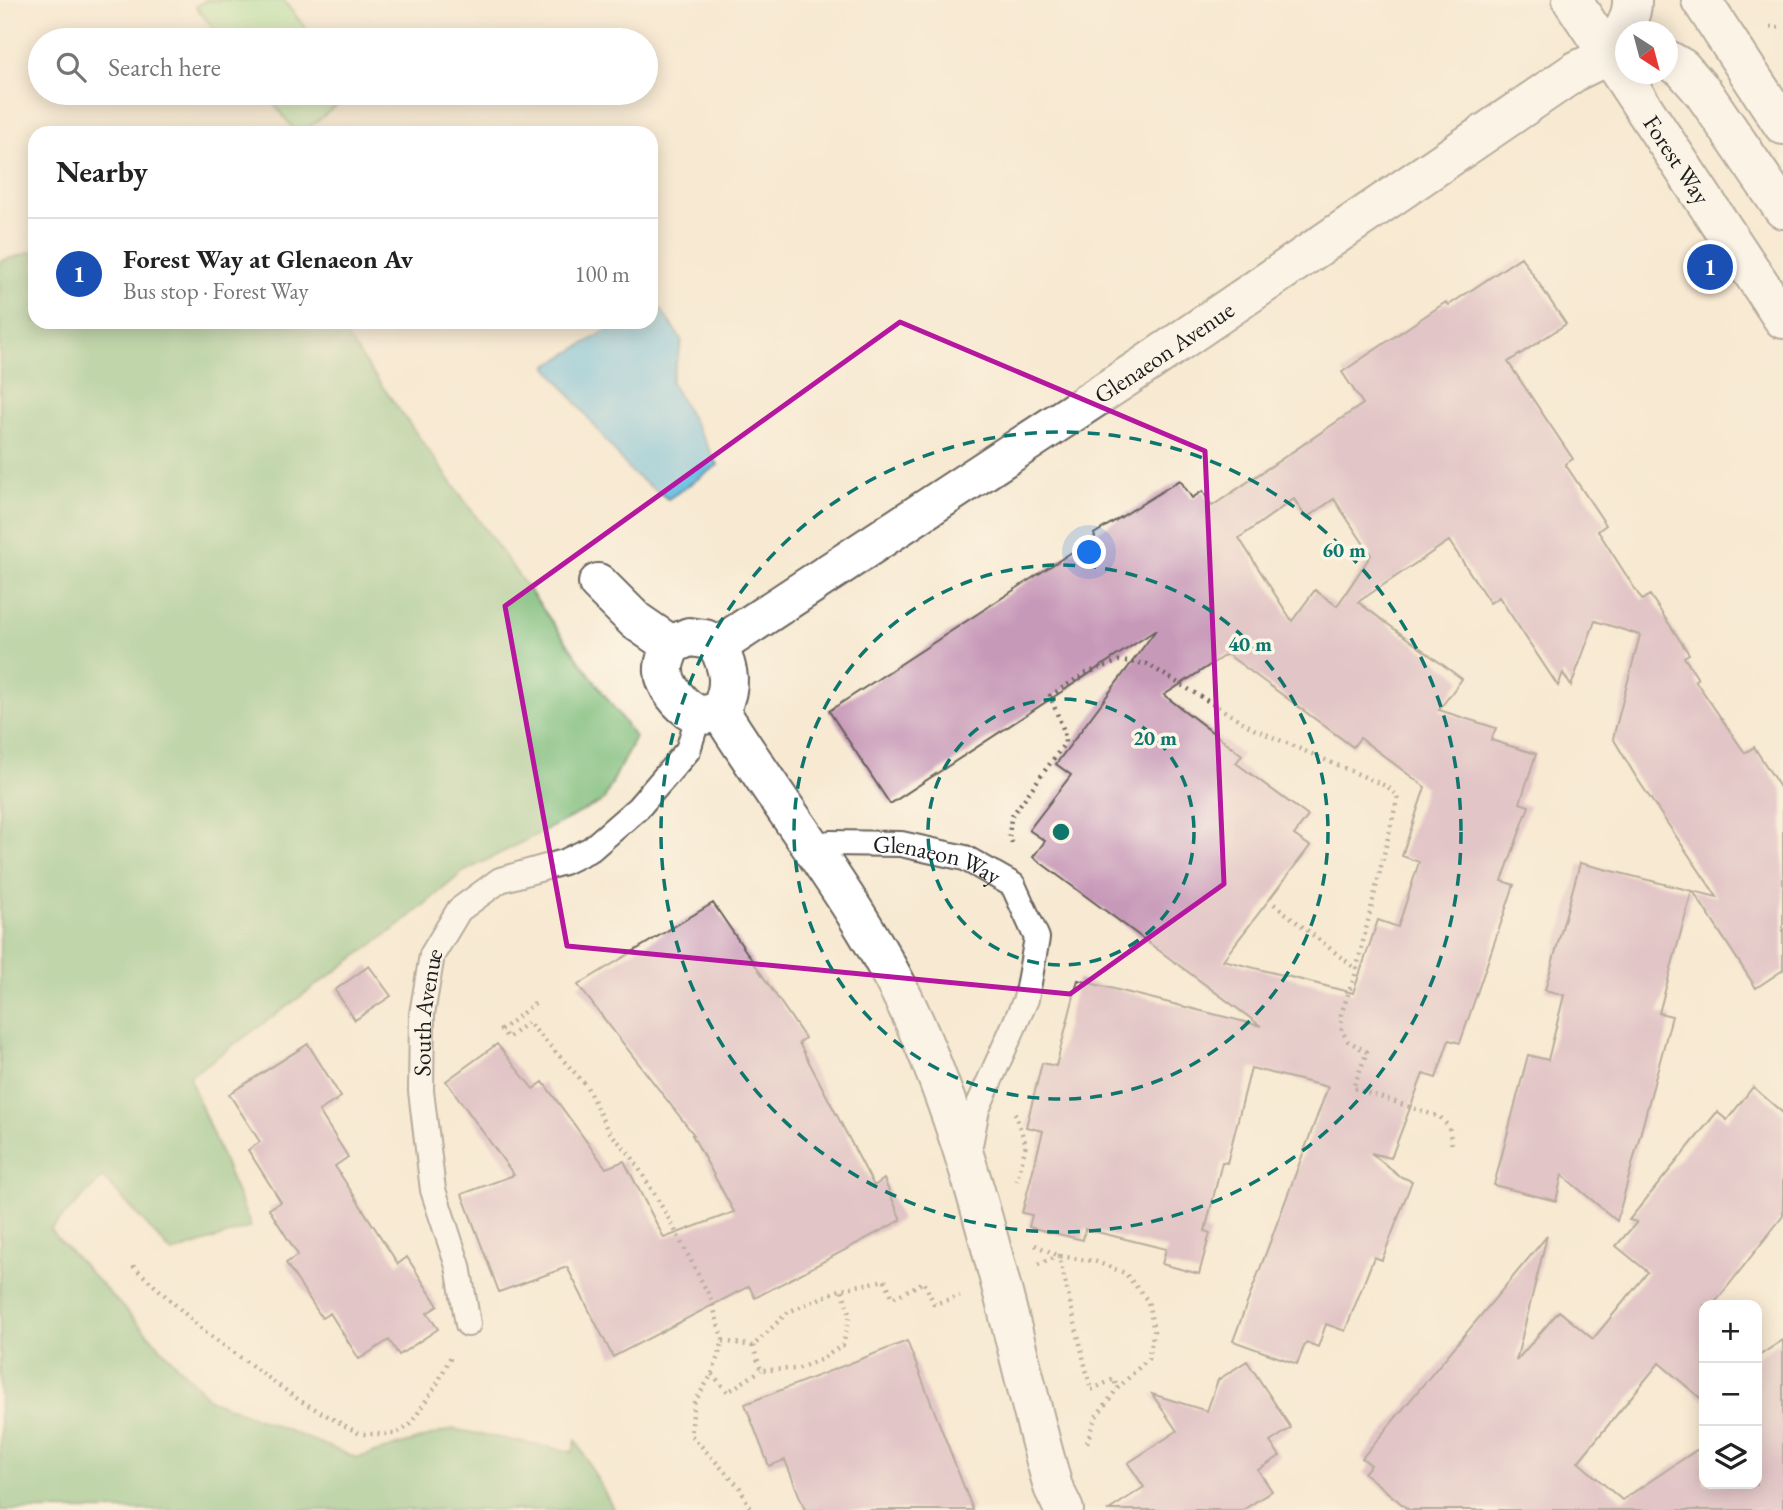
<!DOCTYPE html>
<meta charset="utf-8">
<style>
body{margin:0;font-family:"EB Garamond",serif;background:#f6f6f6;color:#222}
.controls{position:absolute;right:21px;bottom:21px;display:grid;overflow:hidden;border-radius:14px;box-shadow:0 4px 18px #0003}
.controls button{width:63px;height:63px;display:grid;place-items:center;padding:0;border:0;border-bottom:2px solid #e0e0e0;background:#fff;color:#222;font:35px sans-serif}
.compass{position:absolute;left:1615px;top:21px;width:63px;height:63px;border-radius:50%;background:#fff;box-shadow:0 4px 18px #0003;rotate:144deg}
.you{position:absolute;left:1090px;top:553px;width:24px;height:24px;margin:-18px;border:5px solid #fff;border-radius:50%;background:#1a73e8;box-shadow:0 0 0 10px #1a73e833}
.badge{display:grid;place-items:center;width:46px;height:46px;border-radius:50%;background:#b5179e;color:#fff;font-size:23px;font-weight:700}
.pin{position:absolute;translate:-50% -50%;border:4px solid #fff;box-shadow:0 2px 7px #0006}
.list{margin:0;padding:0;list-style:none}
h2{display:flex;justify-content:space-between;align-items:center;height:91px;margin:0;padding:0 28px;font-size:30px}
h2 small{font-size:23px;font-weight:400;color:#767676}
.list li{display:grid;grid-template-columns:46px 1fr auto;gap:21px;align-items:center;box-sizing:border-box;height:112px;padding:0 28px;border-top:2px solid #e0e0e0}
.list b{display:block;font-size:26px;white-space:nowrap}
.list p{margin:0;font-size:23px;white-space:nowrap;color:#767676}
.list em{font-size:23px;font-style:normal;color:#767676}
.icon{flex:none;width:38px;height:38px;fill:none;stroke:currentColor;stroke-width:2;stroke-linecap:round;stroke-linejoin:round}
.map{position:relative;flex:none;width:1783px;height:1510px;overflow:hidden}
.search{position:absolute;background:#fff;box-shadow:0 4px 18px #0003;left:28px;top:28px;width:630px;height:77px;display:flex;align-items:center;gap:18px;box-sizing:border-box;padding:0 24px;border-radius:38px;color:#767676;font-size:26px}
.panel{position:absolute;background:#fff;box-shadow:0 4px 18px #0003;left:28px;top:126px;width:630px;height:203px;border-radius:21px}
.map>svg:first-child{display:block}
</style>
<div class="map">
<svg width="1783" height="1510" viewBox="0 0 1783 1510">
<rect width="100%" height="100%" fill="#fcf5e5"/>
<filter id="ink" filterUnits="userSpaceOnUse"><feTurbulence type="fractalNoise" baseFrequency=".0143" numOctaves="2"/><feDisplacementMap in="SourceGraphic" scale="14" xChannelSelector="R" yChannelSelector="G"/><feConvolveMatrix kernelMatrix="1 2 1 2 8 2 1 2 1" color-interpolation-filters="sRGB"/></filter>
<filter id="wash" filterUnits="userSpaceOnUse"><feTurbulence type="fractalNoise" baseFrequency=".00686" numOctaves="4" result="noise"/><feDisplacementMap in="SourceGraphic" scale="28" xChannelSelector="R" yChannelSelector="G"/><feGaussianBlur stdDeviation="1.57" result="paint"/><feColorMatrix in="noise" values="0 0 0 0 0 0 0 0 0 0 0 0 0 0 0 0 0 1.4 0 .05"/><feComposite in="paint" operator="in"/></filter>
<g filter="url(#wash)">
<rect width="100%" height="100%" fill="#f7e9d2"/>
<path fill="#9ede93" stroke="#5d7d58" stroke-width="2" d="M 206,0 L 283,0 L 315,40 L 223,40 L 196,7 Z
M 265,93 L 352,93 L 302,133 L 297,133 Z"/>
<path fill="#7ebd7d" stroke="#4d6c4c" stroke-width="2" d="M 35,251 L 35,322 L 336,322 L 635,737 L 603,801 L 463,872 L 400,925 L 189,1077 L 251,1227 L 172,1253 L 103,1177 L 50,1230 L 209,1399 L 357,1458 L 453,1429 L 573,1452 L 576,1440 L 614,1510 L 0,1510 L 0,261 Z"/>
<path fill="#65bee3" stroke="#406d80" stroke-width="2" d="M 656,302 L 682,341 L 671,382 L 718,465 L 668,499 L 632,473 L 547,366 L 621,322 L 651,322 L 651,305 Z"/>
<g id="blocks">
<path fill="#c799b9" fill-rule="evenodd" d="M 1521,257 L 1566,324 L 1508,362 L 1573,459 L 1565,464 L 1606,525 L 1598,531 L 1642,600 L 1650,595 L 1689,654 L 1684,657 L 1698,679 L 1695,680 L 1745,753 L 1754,747 L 1783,792 L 1783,970 L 1756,988 L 1693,891 L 1717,897 L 1636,777 L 1613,738 L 1640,635 L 1595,621 L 1571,686 L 1563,673 L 1558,686 L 1499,597 L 1490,603 L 1449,541 L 1358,602 L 1462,679 L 1439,710 L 1496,728 L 1491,740 L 1536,754 L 1520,803 L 1529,806 L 1502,881 L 1514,885 L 1460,1043 L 1449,1040 L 1436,1078 L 1423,1074 L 1391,1158 L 1371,1153 L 1399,1176 L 1412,1181 L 1382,1260 L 1374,1257 L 1345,1331 L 1326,1324 L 1318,1347 L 1306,1342 L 1297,1364 L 1233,1341 L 1328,1087 L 1251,1068 L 1227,1163 L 1222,1162 L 1205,1231 L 1210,1233 L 1199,1274 L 1162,1264 L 1166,1249 L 1085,1229 L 1083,1240 L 1029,1227 L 1032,1215 L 1022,1213 L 1043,1131 L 1026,1127 L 1042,1063 L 1056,1066 L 1078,980 L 1261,1026 L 1033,857 L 1045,841 L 1029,830 L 1071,775 L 1056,764 L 1156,630 L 890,804 L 829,711 L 1095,537 L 1094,534 L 1180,480 L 1192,498 L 1203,491 L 1212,506 L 1363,404 L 1342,372 L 1446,302 L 1449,305 ZM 1294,499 L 1306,518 L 1334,499 L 1371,555 L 1337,606 L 1315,590 L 1292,621 L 1239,538 ZM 1227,654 L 1353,747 L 1360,738 L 1425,787 L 1402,856 L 1419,862 L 1398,927 L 1378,920 L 1353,993 L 1223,960 L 1310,846 L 1294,835 L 1308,816 L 1236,763 L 1242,755 L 1164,695 Z
M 1580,863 L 1692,891 L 1659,1013 L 1672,1016 L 1617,1221 L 1562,1175 L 1556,1201 L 1494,1185 L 1528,1055 L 1548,1060 L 1564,995 L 1545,990 Z
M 713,903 L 805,1038 L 799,1043 L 874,1186 L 884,1179 L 901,1220 L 755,1298 L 749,1286 L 613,1357 L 567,1267 L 499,1292 L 462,1194 L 514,1175 L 446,1081 L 497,1044 L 533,1089 L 543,1082 L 606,1168 L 624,1161 L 664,1238 L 734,1212 L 692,1135 L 694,1135 L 578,985 Z
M 369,966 L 391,996 L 355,1020 L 335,990 Z
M 308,1044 L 341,1097 L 319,1111 L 348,1157 L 335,1166 L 398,1264 L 407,1257 L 438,1306 L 427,1313 L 438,1329 L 399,1355 L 389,1340 L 359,1359 L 330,1313 L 322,1318 L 286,1263 L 298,1255 L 269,1209 L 281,1202 L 248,1150 L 260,1142 L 229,1094 Z
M 1753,1087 L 1783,1113 L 1783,1216 L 1713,1305 L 1704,1305 L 1704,1401 L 1659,1363 L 1578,1462 L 1622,1500 L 1704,1445 L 1704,1484 L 1757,1484 L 1757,1357 L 1783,1340 L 1783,1510 L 1409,1510 L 1364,1473 L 1371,1465 L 1362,1458 L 1547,1236 L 1516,1361 L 1559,1311 L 1593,1339 L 1648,1272 L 1616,1246 L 1637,1222 L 1629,1220 L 1717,1112 L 1727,1120 Z
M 907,1341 L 973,1510 L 805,1510 L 785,1460 L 769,1466 L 745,1404 Z
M 1247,1361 L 1291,1428 L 1270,1442 L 1280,1456 L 1258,1470 L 1272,1491 L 1243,1510 L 1109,1510 L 1144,1487 L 1128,1463 L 1177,1431 L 1152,1394 L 1207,1411 L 1218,1380 Z"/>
</g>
</g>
<g filter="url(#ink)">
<use href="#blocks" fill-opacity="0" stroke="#69645c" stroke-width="2"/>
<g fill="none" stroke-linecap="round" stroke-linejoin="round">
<defs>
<g id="lane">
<path id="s1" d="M 814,847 L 830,843 L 901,844 L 965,858 L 1013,885 L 1037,938 L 1026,999 L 977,1109 L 968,1155"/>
<path id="s2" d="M 468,1324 L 458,1266 L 433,1190 L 421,1091 L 422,1014 L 432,955 L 459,910 L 500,880 L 564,862 L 591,849 L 638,808 L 688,750 L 699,714"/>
</g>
<g id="street">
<path d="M 598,583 L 636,621 L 671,645"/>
<path d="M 689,637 L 705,639 L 718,646 C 730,671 732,686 720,711 C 711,714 701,717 693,712 C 680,705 665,686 664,672 C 663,663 668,653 671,645 Z"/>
<path id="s3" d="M 718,646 L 1145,365 L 1576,71 L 1609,55"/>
<path d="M 720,711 C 784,814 864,909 914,1021 C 974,1156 1005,1305 1042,1447 L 1053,1487 L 1064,1510"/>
</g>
<g id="primary">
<path id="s4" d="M 1572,0 L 1783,319"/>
<path d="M 1701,0 L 1783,125"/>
<path d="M 1609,55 C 1618,39 1633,19 1632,0"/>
<path d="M 1668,60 L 1682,68 L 1703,92 L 1783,209"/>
</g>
</defs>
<use href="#lane" stroke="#69645c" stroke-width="28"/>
<use href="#street" stroke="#69645c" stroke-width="42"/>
<use href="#primary" stroke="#69645c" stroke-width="42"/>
<path stroke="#69645c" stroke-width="4.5" stroke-dasharray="2 5" stroke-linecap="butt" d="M 1770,27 L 1783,27
M 1012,843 L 1009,837 L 1011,817 L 1065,743 L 1064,731 L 1050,696 L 1084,674 L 1119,661 L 1147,664 L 1254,729 L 1388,787 L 1398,796 L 1355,975 L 1341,1014 L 1342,1031 L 1348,1041 L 1367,1052 L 1353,1088 L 1440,1117 L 1449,1127 L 1452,1147
M 1274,904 L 1356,969
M 535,1003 L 501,1030 L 508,1038 L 528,1022 L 586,1085 L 607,1129 L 632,1157 L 667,1215 L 711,1299 L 723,1341 L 712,1374 L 694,1403 L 691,1435 L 740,1488 L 751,1510
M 1015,1113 L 1026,1145 L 1017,1181
M 1035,1245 L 1059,1256 L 1094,1261 L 1125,1273 L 1148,1301 L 1154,1331 L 1148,1359 L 1117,1389 L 1095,1418 L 1086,1446
M 1038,1264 L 1059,1256 L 1091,1390 L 1114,1379 L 1117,1389
M 133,1266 L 204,1331 L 299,1400 L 360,1434 L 396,1434 L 410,1425 L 437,1384 L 452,1354
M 723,1341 L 753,1346 L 788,1312 L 842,1289 L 885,1280 L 893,1298 L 924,1282 L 934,1304 L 960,1296
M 753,1346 L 761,1370 L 797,1369 L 822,1359 L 843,1345 L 850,1315 L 842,1289
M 712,1374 L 728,1392 L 761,1370"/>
<use href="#lane" stroke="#fff" stroke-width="24"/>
<use href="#street" stroke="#fff" stroke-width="38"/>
<use href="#primary" stroke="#fff" stroke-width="38"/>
</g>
</g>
<path d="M0 0H1783V1510H0ZM 900,322 L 1205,451 L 1224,884 L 1070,994 L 567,946 L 505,606 Z" fill="#f7e9d2" fill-opacity=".55" fill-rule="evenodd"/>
<path fill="none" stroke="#b5179e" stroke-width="5" stroke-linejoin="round" d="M 900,322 L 1205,451 L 1224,884 L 1070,994 L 567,946 L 505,606 Z"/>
<g fill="none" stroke="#0f766e" stroke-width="3.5" stroke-dasharray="12 9">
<circle cx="1061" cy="832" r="133"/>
<circle cx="1061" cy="832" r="267"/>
<circle cx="1061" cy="832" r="400"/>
</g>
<g text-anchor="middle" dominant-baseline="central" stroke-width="7" stroke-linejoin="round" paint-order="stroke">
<g font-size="24" fill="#1c1c1c" stroke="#fcf5e5">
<text stroke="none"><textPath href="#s4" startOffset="191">Forest Way</textPath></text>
<text stroke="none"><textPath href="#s3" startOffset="534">Glenaeon Avenue</textPath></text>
<text stroke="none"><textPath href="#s1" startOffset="126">Glenaeon Way</textPath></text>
<text stroke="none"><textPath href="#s2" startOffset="318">South Avenue</textPath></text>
</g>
</g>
<circle cx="1061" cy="832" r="10" fill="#0f766e" stroke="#fcf5e5" stroke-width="3.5"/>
<g font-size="21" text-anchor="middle" font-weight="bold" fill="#0f766e" stroke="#fcf5e5" stroke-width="7" stroke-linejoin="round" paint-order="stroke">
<text x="1344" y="557">60 m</text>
<text x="1250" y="651">40 m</text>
<text x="1155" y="745">20 m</text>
</g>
</svg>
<div class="controls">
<button>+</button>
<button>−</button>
<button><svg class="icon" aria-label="layers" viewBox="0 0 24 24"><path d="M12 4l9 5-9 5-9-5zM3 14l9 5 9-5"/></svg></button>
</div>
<svg class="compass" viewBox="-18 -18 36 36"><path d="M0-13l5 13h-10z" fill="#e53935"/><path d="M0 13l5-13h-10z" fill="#767676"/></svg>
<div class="you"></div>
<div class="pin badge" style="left:1710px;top:267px;background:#1a4fb4">1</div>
<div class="search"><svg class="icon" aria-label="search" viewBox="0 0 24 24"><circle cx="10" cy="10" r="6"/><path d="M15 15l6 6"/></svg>Search here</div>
<section class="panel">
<h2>Nearby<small></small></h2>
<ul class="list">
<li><span class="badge" style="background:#1a4fb4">1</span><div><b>Forest Way at Glenaeon Av</b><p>Bus stop · Forest Way</p></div><em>100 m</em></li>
</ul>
</section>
</div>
